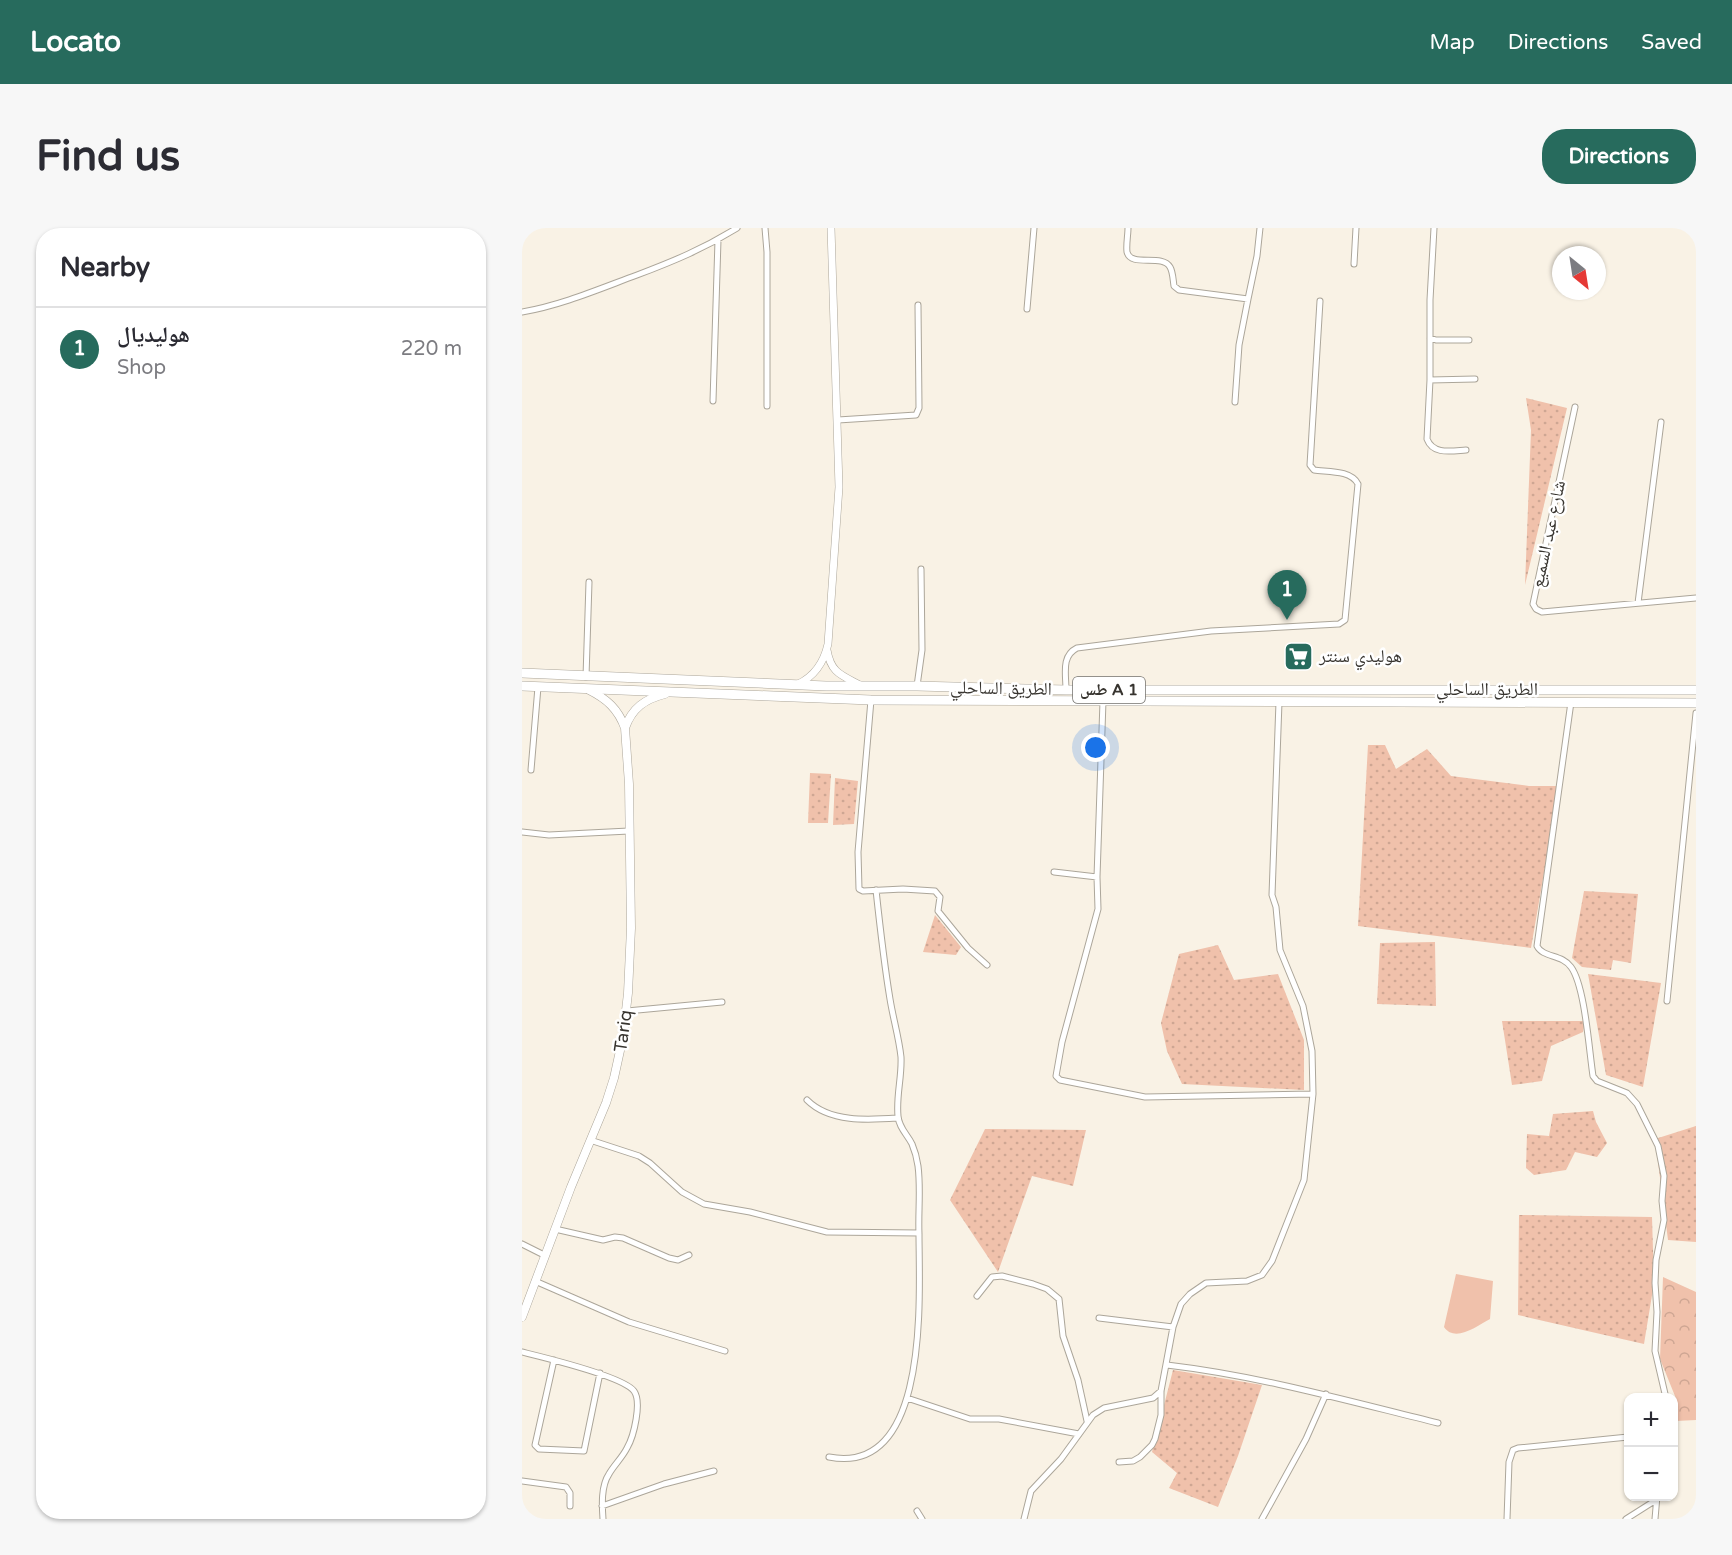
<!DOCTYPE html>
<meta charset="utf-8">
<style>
body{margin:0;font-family:"Varela Round","Noto Naskh Arabic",sans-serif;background:#f7f7f7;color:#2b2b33}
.controls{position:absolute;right:18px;bottom:18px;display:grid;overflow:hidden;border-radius:12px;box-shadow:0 2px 4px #0004}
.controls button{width:54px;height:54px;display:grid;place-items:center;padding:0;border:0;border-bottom:2px solid #e1e1e2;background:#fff;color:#2b2b33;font:30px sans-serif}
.compass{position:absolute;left:1030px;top:18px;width:54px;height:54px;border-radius:50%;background:#fff;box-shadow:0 2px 4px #0004;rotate:150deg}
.you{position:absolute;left:574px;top:520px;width:21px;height:21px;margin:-15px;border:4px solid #fff;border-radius:50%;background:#1a73e8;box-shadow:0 0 0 9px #1a73e833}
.badge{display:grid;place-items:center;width:39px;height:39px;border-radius:50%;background:#276b5d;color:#fff;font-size:20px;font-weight:700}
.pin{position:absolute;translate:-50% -50px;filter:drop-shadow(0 2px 3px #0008)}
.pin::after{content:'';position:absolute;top:32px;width:21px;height:18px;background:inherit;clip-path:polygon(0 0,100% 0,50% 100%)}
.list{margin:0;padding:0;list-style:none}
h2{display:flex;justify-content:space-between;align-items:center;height:78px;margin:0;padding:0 24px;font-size:26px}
h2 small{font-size:20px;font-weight:400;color:#7c7c81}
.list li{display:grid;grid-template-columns:39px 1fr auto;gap:18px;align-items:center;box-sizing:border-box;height:84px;padding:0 24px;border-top:2px solid #e1e1e2}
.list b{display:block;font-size:22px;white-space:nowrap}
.list p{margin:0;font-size:20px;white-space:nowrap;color:#7c7c81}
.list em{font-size:20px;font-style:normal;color:#7c7c81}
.map{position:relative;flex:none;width:1174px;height:1291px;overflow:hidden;border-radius:24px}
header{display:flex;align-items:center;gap:36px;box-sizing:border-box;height:84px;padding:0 30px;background:#276b5d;color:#fff}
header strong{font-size:28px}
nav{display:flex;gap:33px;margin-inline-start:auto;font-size:21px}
.intro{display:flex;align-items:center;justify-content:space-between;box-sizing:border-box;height:144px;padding:0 36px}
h1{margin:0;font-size:42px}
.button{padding:15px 27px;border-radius:24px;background:#276b5d;color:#fff;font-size:21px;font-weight:700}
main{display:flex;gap:36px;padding:0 36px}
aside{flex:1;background:#fff;border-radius:24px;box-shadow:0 2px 4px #0004}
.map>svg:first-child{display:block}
</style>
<header>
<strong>Locato</strong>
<nav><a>Map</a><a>Directions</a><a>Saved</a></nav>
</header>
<div class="intro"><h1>Find us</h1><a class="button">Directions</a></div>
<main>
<aside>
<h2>Nearby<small></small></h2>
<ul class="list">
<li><span class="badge">1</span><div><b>هوليديال</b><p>Shop</p></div><em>220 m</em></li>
</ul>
</aside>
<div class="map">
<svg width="1174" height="1291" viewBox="0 0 1174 1291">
<defs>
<pattern id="forest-crowns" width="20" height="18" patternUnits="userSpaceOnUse" patternTransform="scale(1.5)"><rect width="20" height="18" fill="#f0c1ab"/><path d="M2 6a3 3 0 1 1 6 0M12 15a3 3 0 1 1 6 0" fill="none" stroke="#cea693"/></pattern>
<pattern id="park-dots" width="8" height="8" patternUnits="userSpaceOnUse" patternTransform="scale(1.5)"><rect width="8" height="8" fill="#f0c1ab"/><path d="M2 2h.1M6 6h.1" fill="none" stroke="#cea693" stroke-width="1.8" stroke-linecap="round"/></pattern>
</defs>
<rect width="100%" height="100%" fill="#f9f2e5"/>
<path fill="#f0c1ab" d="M 934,1046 L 971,1053 L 968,1091 C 955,1098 933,1115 922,1099 Z"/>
<path fill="url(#forest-crowns)" d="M 1141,1049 L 1174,1064 L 1174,1192 L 1154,1193 L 1155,1173 L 1138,1131 Z"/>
<path fill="url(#park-dots)" d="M 1004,170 L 1045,180 L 1003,357 L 1009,202 Z
M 846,517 L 863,517 L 874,541 L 905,521 L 929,548 L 1007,558 L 1037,558 L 1009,720 L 836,698 Z
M 288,545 L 309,546 L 306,595 L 286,595 Z
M 313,550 L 336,553 L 332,596 L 311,597 Z
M 1062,663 L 1116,666 L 1109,735 L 1091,732 L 1089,742 L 1060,739 L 1050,730 Z
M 413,687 L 439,719 L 434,727 L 401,724 Z
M 913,714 L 914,778 L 855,776 L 858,715 Z
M 696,717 L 712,752 L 756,746 L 782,812 L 782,862 L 660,856 L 645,823 L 639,795 L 657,726 Z
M 1066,746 L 1139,755 L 1121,859 L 1084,847 Z
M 980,793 L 1063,793 L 1061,804 L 1029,818 L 1020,853 L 990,857 Z
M 1071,883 L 1074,894 L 1085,915 L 1075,929 L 1053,924 L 1044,942 L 1012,947 L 1004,940 L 1005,906 L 1027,908 L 1031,886 Z
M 1174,898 L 1174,1014 L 1146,1012 L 1133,911 Z
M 463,901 L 564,902 L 551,958 L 510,948 L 476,1044 L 428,972 Z
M 997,987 L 1130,989 L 1132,1055 L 1122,1116 L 996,1087 Z
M 651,1142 L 740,1157 L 716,1228 L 696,1279 L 647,1260 L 655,1245 L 630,1224 Z"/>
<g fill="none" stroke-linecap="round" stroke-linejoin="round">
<defs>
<path id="minor" d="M 243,0 L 245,24 L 245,178
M 606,0 C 606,7 604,17 605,24 C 609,40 640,25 648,39 C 651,44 651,52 652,58 L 657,62 L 726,71 L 717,117 L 713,174
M 912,0 L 908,72 L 908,152 L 953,151
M 832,36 L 834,0
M 726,71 L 735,28 L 738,0
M 505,81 L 512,0
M 0,84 C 40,77 77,61 115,47 C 152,33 181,21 215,0
M 908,110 L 914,112 L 947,112
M 908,152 L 905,211 C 911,227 929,223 944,222
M 191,173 L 196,12
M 1053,179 L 1011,376 L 1014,381 L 1020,384 L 1174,370
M 316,192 L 394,187 L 397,180 L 396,77
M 1116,375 L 1139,194
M 64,449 L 67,354
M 395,458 L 400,422 L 399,341
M 544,462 C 544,446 539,428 555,420 L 689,403 L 817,396 L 823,392 L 836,256 C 829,242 806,244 792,242 L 788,237 L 798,73
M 349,472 L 336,624 L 337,661 L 341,663 L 381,661 L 413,663 L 418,669 L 416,683 L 446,720 L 465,737
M 581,473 L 575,649 L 576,681 L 540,814 L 534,848 L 538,852 L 623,869 L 791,866
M 1049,474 L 1015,718 C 1021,730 1040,726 1049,739 C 1063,758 1067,822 1071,848 L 1075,853 L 1105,865 L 1115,876 L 1136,918 L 1142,948 L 1140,973 L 1142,992 L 1134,1032 L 1133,1055 L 1135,1084 L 1133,1123 L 1144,1170
M 9,542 L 16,459
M 0,604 L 27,607 L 107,603
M 532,644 L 575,649
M 1145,773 L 1174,485
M 105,783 L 200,774
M 285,872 C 308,895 347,892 376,890
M 68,912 L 117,928 L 128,935 L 160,964 L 182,976 L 228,984 L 305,1004 L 397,1005
M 33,1001 L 81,1012 L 93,1009 L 101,1010 L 147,1030 L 156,1032 L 167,1027
M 0,1016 L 22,1027
M 13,1053 L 107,1094 L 203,1123
M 455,1068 L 470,1049 L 480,1048 L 511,1056 L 525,1061 L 537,1071 L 541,1108 L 556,1152 L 565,1193
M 577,1090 L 651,1099
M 0,1124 C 20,1129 101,1148 112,1163 C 120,1174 112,1208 105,1220 C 100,1230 92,1237 87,1246 C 79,1258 80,1277 81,1291
M 32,1132 L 13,1217 L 17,1221 L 62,1223 L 78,1145
M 645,1137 C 738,1148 826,1173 916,1195
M 385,1170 L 448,1191 L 477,1191 L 557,1206
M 307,1229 C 409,1249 397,1066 397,1006 C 396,984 399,961 396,938 C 395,931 393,923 390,916 C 385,906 377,900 376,888 C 374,868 380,849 379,829 C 377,810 371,790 368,771 C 362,735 358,699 354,662
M 597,1234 L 611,1233 L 618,1229 L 630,1217 L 633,1211 L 639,1187 L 639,1163 L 651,1099 L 659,1076 L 668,1066 L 684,1055 L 725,1053 L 740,1047 L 750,1033 L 782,952 L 791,866 L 790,823 L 781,778 L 758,722 L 754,679 L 750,667 L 757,474
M 0,1253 L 44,1259 L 48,1265 L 48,1278
M 80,1278 L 142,1256 L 192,1243
M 395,1283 L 400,1291
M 502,1291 L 509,1263 L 539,1231 L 571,1187 L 582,1180 L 631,1170 L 639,1163
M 740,1291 L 784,1211 L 804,1166
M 985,1291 L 987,1234 L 991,1222 L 996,1220 L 1106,1209
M 1104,1291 L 1134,1272
M 1133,1291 L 1135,1268"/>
<path id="tertiary" d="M 305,422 C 309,445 319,447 338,457
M 276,456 C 293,448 302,434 306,416 L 317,259 L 309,0"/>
<path id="secondary" d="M 103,500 C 110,480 123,471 143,466
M 0,1089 L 49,959 L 84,875 L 92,850 L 101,809 L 106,765 L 109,700 L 107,556 L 103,500 C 96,481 85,471 67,462"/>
<path id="trunk" d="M 0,445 L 304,458 L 395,458 L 544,462 L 1174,462
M 0,458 L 349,472 L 1174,475"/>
</defs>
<use href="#minor" stroke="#aca69a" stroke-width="7"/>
<use href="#tertiary" stroke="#aca69a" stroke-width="8"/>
<use href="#secondary" stroke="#aca69a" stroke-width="9"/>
<use href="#trunk" stroke="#aca69a" stroke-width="10"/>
<use href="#minor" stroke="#fff" stroke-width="5"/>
<use href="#tertiary" stroke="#fff" stroke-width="7"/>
<use href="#secondary" stroke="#fff" stroke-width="8"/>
<use href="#trunk" stroke="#fff" stroke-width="9"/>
</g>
<defs>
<symbol id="supermarket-square" viewBox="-11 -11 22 22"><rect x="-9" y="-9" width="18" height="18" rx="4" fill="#276b5d" stroke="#fff"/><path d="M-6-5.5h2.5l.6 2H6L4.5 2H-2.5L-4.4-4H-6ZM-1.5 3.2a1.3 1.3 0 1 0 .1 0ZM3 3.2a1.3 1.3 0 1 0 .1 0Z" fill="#fff"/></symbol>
</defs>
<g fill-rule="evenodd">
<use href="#supermarket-square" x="760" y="412" width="33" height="33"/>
</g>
<g text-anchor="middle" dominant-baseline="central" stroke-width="5" stroke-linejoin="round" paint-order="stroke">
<rect fill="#fff" stroke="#73716d" stroke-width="1.5" x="551" y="449" width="72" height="26" rx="4.5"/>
<g font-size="16" font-weight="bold" fill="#37342f">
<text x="587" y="462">طس A 1</text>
</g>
<g font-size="18" fill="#37342f" stroke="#fff">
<text transform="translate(1026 306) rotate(-78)">شارع عبد السميع</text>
<text transform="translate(479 460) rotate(1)">الطريق الساحلي</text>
<text x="965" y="461">الطريق الساحلي</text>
<text transform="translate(101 803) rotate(-82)">Tariq</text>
</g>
<g font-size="18" fill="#37342f" stroke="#fff" text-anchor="start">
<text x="797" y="428">هوليدي سنتر</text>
</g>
</g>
</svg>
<div class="controls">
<button>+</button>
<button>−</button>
</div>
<svg class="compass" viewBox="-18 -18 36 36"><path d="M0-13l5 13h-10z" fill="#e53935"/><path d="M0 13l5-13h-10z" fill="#7c7c81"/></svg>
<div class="you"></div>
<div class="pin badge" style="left:765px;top:392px">1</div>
</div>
</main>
